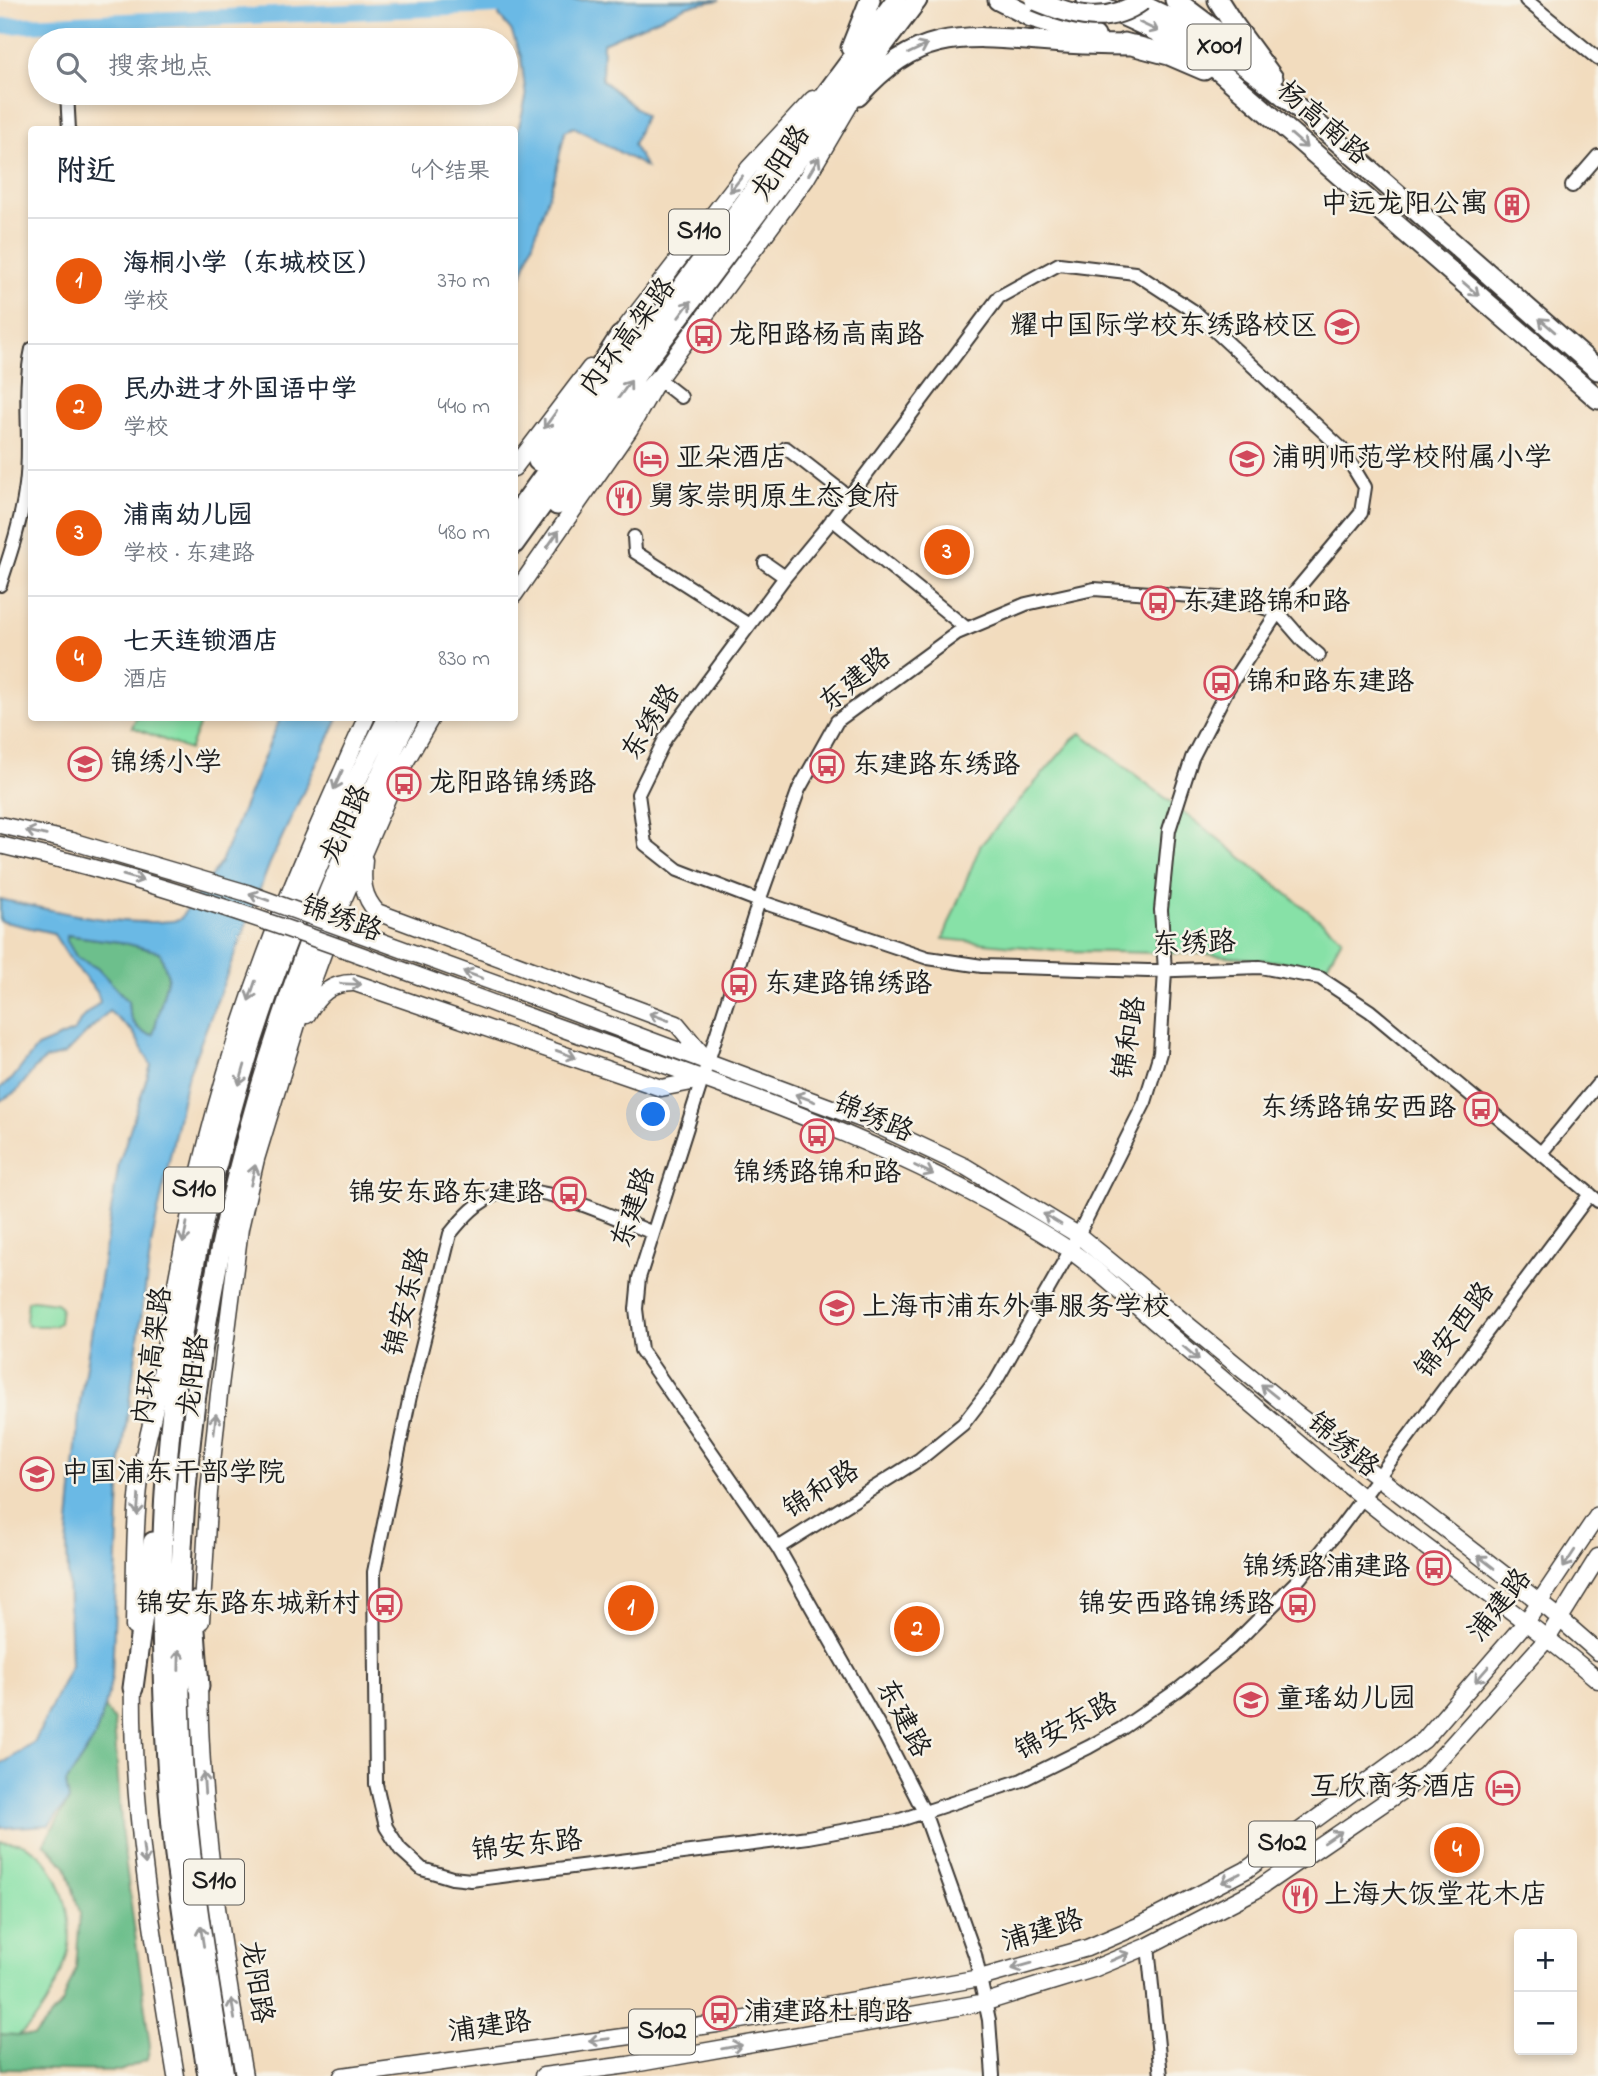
<!DOCTYPE html>
<html lang="zh">
<meta charset="utf-8">
<style>
body{margin:0;font-family:"Indie Flower","LXGW WenKai TC",sans-serif;background:#f2f2f3;color:#1f2937}
.controls{position:absolute;right:21px;bottom:21px;display:grid;overflow:hidden;border-radius:7px;box-shadow:0 4px 10px #0003}
.controls button{width:63px;height:63px;display:grid;place-items:center;padding:0;border:0;border-bottom:2px solid #e0e1e3;background:#fff;color:#1f2937;font:35px sans-serif}
.you{position:absolute;left:654px;top:1115px;width:24px;height:24px;margin:-18px;border:5px solid #fff;border-radius:50%;background:#1a73e8;box-shadow:0 0 0 10px #1a73e833}
.badge{display:grid;place-items:center;width:46px;height:46px;border-radius:50%;background:#ea580c;color:#fff;font-size:23px;font-weight:700}
.pin{position:absolute;translate:-50% -50%;border:4px solid #fff;box-shadow:0 2px 7px #0006}
.list{margin:0;padding:0;list-style:none}
h2{display:flex;justify-content:space-between;align-items:center;height:91px;margin:0;padding:0 28px;font-size:30px}
h2 small{font-size:23px;font-weight:400;color:#747a83}
.list li{display:grid;grid-template-columns:46px 1fr auto;gap:21px;align-items:center;box-sizing:border-box;height:126px;padding:0 28px;border-top:2px solid #e0e1e3}
.list b{display:block;font-size:26px;white-space:nowrap}
.list p{margin:0;font-size:23px;white-space:nowrap;color:#747a83}
.list em{font-size:23px;font-style:normal;color:#747a83}
.icon{flex:none;width:38px;height:38px;fill:none;stroke:currentColor;stroke-width:2;stroke-linecap:round;stroke-linejoin:round}
.map{position:relative;flex:none;width:1598px;height:2076px;overflow:hidden}
.search{position:absolute;background:#fff;box-shadow:0 4px 10px #0003;left:28px;top:28px;width:490px;height:77px;display:flex;align-items:center;gap:18px;box-sizing:border-box;padding:0 24px;border-radius:38px;color:#747a83;font-size:26px}
.panel{position:absolute;background:#fff;box-shadow:0 4px 10px #0003;left:28px;top:126px;width:490px;height:595px;border-radius:7px}
.map>svg:first-child{display:block}
</style>
<div class="map">
<svg width="1598" height="2076" viewBox="0 0 1598 2076">
<rect width="100%" height="100%" fill="#f7f3e8"/>
<filter id="ink" filterUnits="userSpaceOnUse"><feTurbulence type="fractalNoise" baseFrequency=".0143" numOctaves="2"/><feDisplacementMap in="SourceGraphic" scale="14" xChannelSelector="R" yChannelSelector="G"/><feConvolveMatrix kernelMatrix="1 2 1 2 8 2 1 2 1" color-interpolation-filters="sRGB"/></filter>
<filter id="wash" filterUnits="userSpaceOnUse"><feTurbulence type="fractalNoise" baseFrequency=".00686" numOctaves="4" result="noise"/><feDisplacementMap in="SourceGraphic" scale="28" xChannelSelector="R" yChannelSelector="G"/><feGaussianBlur stdDeviation="1.57" result="paint"/><feColorMatrix in="noise" values="0 0 0 0 0 0 0 0 0 0 0 0 0 0 0 0 0 1.4 0 .05"/><feComposite in="paint" operator="in"/></filter>
<g filter="url(#wash)">
<rect width="100%" height="100%" fill="#f2dcbe"/>
<path fill="#87e1a7" stroke="#527e62" stroke-width="2" d="M 136,718 L 202,718 L 189,750 L 132,727 Z
M 1081,733 L 1216,837 L 1342,938 L 1326,967 L 1207,954 L 1066,951 L 943,939 L 980,846 L 1072,740 Z
M 33,1300 L 56,1303 L 61,1307 L 59,1323 L 54,1326 L 28,1326 L 26,1321 L 28,1301 Z
M 0,1841 C 7,1842 15,1842 22,1844 C 56,1856 74,1912 69,1946 C 66,1971 32,2047 0,2038 Z"/>
<path fill="#6dbf8c" stroke="#446e54" stroke-width="2" d="M 66,935 L 120,942 L 160,952 L 168,976 L 153,1036 C 136,1032 128,1018 128,1001 L 97,968 L 77,958 L 66,941 Z
M 105,1707 L 114,1721 L 122,1836 L 150,2046 L 147,2060 L 120,2071 L 0,2069 L 0,2034 L 34,2036 L 62,2004 L 76,1968 L 80,1913 L 66,1866 L 44,1843 L 69,1800 L 66,1783 L 94,1739 Z"/>
<path fill="#6ab9e5" stroke="#436a80" stroke-width="2" fill-rule="evenodd" d="M 502,0 L 720,0 L 687,6 L 603,43 L 602,80 L 645,116 L 633,145 L 646,167 L 574,127 L 565,131 L 555,176 L 515,297 L 515,142 L 526,98 L 521,57 L 511,30 L 499,16 Z
M 280,718 L 338,718 L 270,863 L 187,1078 L 152,1240 L 121,1461 L 112,1676 L 105,1707 L 94,1739 L 66,1783 L 69,1800 L 49,1825 L 0,1828 L 0,1765 L 34,1743 L 71,1665 L 67,1546 L 80,1402 L 119,1163 L 151,1065 L 133,1032 L 109,1011 L 65,1054 L 46,1059 L 36,1067 L 17,1091 L 0,1101 L 0,1088 L 12,1079 L 37,1047 L 75,1031 L 81,1019 L 100,1002 L 97,992 L 71,961 L 53,933 L 0,921 L 0,899 C 54,911 125,928 179,920 L 221,862 ZM 67,935 L 120,942 L 160,952 L 168,976 L 153,1035 C 135,1032 128,1017 128,1001 L 97,968 L 77,958 L 67,941 Z"/>
<g fill="none" stroke-linecap="round" stroke-linejoin="round">
<path stroke="#6ab9e5" stroke-width="16" d="M 0,26 L 522,5"/>
</g>
</g>
<g filter="url(#ink)">
<g fill="none" stroke-linecap="round" stroke-linejoin="round">
<defs>
<path id="minor" d="M 1526,0 L 1598,59
M 67,93 L 69,130
M 1572,186 L 1598,156
M 658,379 L 681,397
M 786,448 L 849,497
M 832,519 L 966,628
M 634,537 L 635,552 L 749,625
M 765,563 L 785,577
M 0,585 C 11,552 22,519 26,485 C 32,440 22,394 32,349
M 1278,612 L 1304,642 L 1319,655
M 1541,1153 L 1598,1084
M 651,1232 C 611,1217 542,1181 500,1193 C 479,1199 462,1219 450,1234 L 410,1396 L 374,1572 L 376,1784 L 386,1827 L 400,1849 L 422,1869 L 452,1878 L 471,1880 L 808,1837 L 897,1821 L 1022,1780 L 1089,1747 L 1121,1729 L 1179,1689 L 1230,1648 L 1300,1578 L 1340,1528 L 1590,1194
M 778,1548 L 920,1459 L 963,1424 L 996,1381 L 1070,1251 L 1145,1102 L 1160,1053 L 1165,971 L 1161,910 L 1169,830 L 1192,758 L 1228,688 L 1278,612 L 1361,513 L 1365,487 L 1342,449 L 1195,312 L 1135,273 L 1059,264 L 999,297 L 828,525 L 785,577 L 665,739 L 638,794 L 645,844 L 678,870 L 759,901 L 928,958 L 982,966 L 1148,971 L 1260,967 L 1320,978 L 1370,1011 L 1598,1201
M 1148,1946 L 1161,2076
M 993,2076 L 989,2020 L 975,1955 L 924,1812 L 886,1738 L 778,1548 L 641,1350 L 636,1309 L 639,1278 L 759,901 L 799,789 L 837,721 L 957,633 L 1026,604 L 1094,589 L 1235,599 L 1278,612"/>
<path id="major" d="M 613,344 L 749,168 L 813,99
M 514,468 L 590,368
M 514,595 L 629,430 L 658,379 L 806,179 L 856,94
M 0,825 L 71,841
M 0,845 L 67,861
M 364,860 C 362,881 362,896 377,912 L 677,1024 L 706,1059
M 537,998 L 872,1123 L 966,1167 L 1078,1235 L 1294,1412 L 1551,1611 L 1598,1652
M 307,1015 C 318,995 331,982 355,983 L 661,1088 L 702,1080
M 530,1017 C 713,1083 903,1142 1068,1249 C 1099,1270 1132,1303 1161,1327 C 1224,1381 1288,1434 1351,1488 C 1431,1555 1519,1612 1598,1680
M 201,1621 L 209,1492 L 219,1394 L 240,1228 L 256,1159 L 298,1021 L 340,907 L 395,780 L 431,718
M 134,1627 C 135,1578 134,1528 140,1479 C 144,1446 155,1414 160,1381 C 181,1236 213,1094 265,956 C 295,875 331,797 366,718
M 199,1675 C 199,1810 221,1944 244,2076
M 133,1677 C 130,1807 155,1948 176,2076
M 342,2076 L 717,2024 L 980,1978 L 1087,1948 L 1138,1926 L 1246,1870 L 1424,1740 L 1526,1622 L 1598,1515
M 543,2076 L 628,2065 L 986,2002 L 1093,1969 L 1148,1946 L 1256,1890 L 1425,1775 L 1547,1639 L 1598,1557"/>
<path id="highway" d="M 998,0 L 1031,17 L 1095,36
M 1087,0 C 1133,20 1178,38 1218,70 L 1598,399
M 1130,0 C 1226,39 1302,110 1379,178 C 1452,242 1525,306 1598,370
M 1175,0 L 1236,46
M 1218,0 L 1232,22 L 1273,78
M 1124,43 L 1169,55 L 1204,70
M 851,48 L 870,0
M 858,96 C 915,32 957,34 1038,41 C 1070,44 1102,45 1134,45
M 538,461 L 620,336
M 557,505 L 620,422 L 658,379
M 514,517 L 632,354 L 896,0
M 514,544 L 644,364 L 917,0
M 193,1602 L 199,1687
M 133,1688 L 153,1542
M 208,2076 C 196,2000 183,1923 174,1847 C 165,1761 162,1673 162,1587 C 163,1286 249,983 388,718
M 224,2076 C 205,1960 185,1845 181,1727 C 167,1377 248,1029 409,718"/>
</defs>
<use href="#minor" stroke="#3c3934" stroke-width="16"/>
<use href="#major" stroke="#3c3934" stroke-width="19"/>
<use href="#highway" stroke="#3c3934" stroke-width="23"/>
<use href="#minor" stroke="#fff" stroke-width="12"/>
<use href="#major" stroke="#fff" stroke-width="16"/>
<use href="#highway" stroke="#fff" stroke-width="19"/>
<defs>
<path id="major-bridge" d="M 71,841 L 247,893 L 537,998
M 67,861 C 225,902 377,961 530,1017"/>
<path id="highway-bridge" d="M 1035,0 C 1074,16 1106,27 1143,0"/>
</defs>
<use href="#major-bridge" stroke="#3c3934" stroke-width="19" stroke-linecap="butt"/>
<use href="#highway-bridge" stroke="#3c3934" stroke-width="23" stroke-linecap="butt"/>
<use href="#major-bridge" stroke="#fff" stroke-width="16"/>
<use href="#highway-bridge" stroke="#fff" stroke-width="19"/>
</g>
<defs><path id="oneway-shaft" d="M-6 0H5M1.5-3L5.5 0L1.5 3" fill="none" stroke-width="1.6" stroke-linecap="round" stroke-linejoin="round" transform="scale(1.75)"/></defs>
<g stroke="#999">
<use href="#oneway-shaft" transform="translate(1149 27) rotate(25)"/>
<use href="#oneway-shaft" transform="translate(918 49) rotate(-25)"/>
<use href="#oneway-shaft" transform="translate(1299 141) rotate(41)"/>
<use href="#oneway-shaft" transform="translate(814 166) rotate(-59)"/>
<use href="#oneway-shaft" transform="translate(736 184) rotate(129)"/>
<use href="#oneway-shaft" transform="translate(1471 289) rotate(41)"/>
<use href="#oneway-shaft" transform="translate(685 309) rotate(-53)"/>
<use href="#oneway-shaft" transform="translate(1547 325) rotate(-139)"/>
<use href="#oneway-shaft" transform="translate(625 389) rotate(-54)"/>
<use href="#oneway-shaft" transform="translate(550 420) rotate(126)"/>
<use href="#oneway-shaft" transform="translate(553 539) rotate(-55)"/>
<use href="#oneway-shaft" transform="translate(338 780) rotate(114)"/>
<use href="#oneway-shaft" transform="translate(36 833) rotate(-167)"/>
<use href="#oneway-shaft" transform="translate(133 878) rotate(16)"/>
<use href="#oneway-shaft" transform="translate(259 897) rotate(-160)"/>
<use href="#oneway-shaft" transform="translate(473 975) rotate(-160)"/>
<use href="#oneway-shaft" transform="translate(351 984) rotate(2)"/>
<use href="#oneway-shaft" transform="translate(252 991) rotate(109)"/>
<use href="#oneway-shaft" transform="translate(659 1017) rotate(-160)"/>
<use href="#oneway-shaft" transform="translate(566 1054) rotate(20)"/>
<use href="#oneway-shaft" transform="translate(242 1075) rotate(106)"/>
<use href="#oneway-shaft" transform="translate(805 1098) rotate(-159)"/>
<use href="#oneway-shaft" transform="translate(924 1170) rotate(26)"/>
<use href="#oneway-shaft" transform="translate(253 1175) rotate(-77)"/>
<use href="#oneway-shaft" transform="translate(1052 1219) rotate(-149)"/>
<use href="#oneway-shaft" transform="translate(185 1233) rotate(101)"/>
<use href="#oneway-shaft" transform="translate(1191 1353) rotate(40)"/>
<use href="#oneway-shaft" transform="translate(1269 1391) rotate(-141)"/>
<use href="#oneway-shaft" transform="translate(215 1424) rotate(-84)"/>
<use href="#oneway-shaft" transform="translate(138 1505) rotate(94)"/>
<use href="#oneway-shaft" transform="translate(1569 1559) rotate(123)"/>
<use href="#oneway-shaft" transform="translate(1486 1562) rotate(-142)"/>
<use href="#oneway-shaft" transform="translate(179 1660) rotate(-89)"/>
<use href="#oneway-shaft" transform="translate(1482 1674) rotate(131)"/>
<use href="#oneway-shaft" transform="translate(204 1783) rotate(-94)"/>
<use href="#oneway-shaft" transform="translate(1333 1837) rotate(-34)"/>
<use href="#oneway-shaft" transform="translate(144 1854) rotate(83)"/>
<use href="#oneway-shaft" transform="translate(1231 1878) rotate(153)"/>
<use href="#oneway-shaft" transform="translate(202 1936) rotate(-99)"/>
<use href="#oneway-shaft" transform="translate(1120 1957) rotate(-23)"/>
<use href="#oneway-shaft" transform="translate(1022 1966) rotate(164)"/>
<use href="#oneway-shaft" transform="translate(233 2009) rotate(-99)"/>
<use href="#oneway-shaft" transform="translate(599 2040) rotate(172)"/>
<use href="#oneway-shaft" transform="translate(732 2047) rotate(-10)"/>
</g>
</g>
<defs>
<symbol id="building-ring" viewBox="-11 -11 22 22"><circle r="9.5" fill="#f7f3e8" stroke="#d1495b" stroke-width="1.5"/><path d="M-4-6H4V6H1V3H-1V6H-4ZM-2.5-4.3h1.7v1.8h-1.7ZM.8-4.3h1.7v1.8H.8ZM-2.5-1h1.7V.8h-1.7ZM.8-1h1.7V.8H.8Z" fill="#d1495b"/></symbol>
<symbol id="school-ring" viewBox="-11 -11 22 22"><circle r="9.5" fill="#f7f3e8" stroke="#d1495b" stroke-width="1.5"/><path d="M0-5L7-2L0 1L-7-2ZM-4 1L0 2.5L4 1V4Q0 6-4 4Z" fill="#d1495b"/></symbol>
<symbol id="bus-ring" viewBox="-11 -11 22 22"><circle r="9.5" fill="#f7f3e8" stroke="#d1495b" stroke-width="1.5"/><path d="M-5-6H5V4H4V6H2V4H-2V6H-4V4H-5ZM-3.5-4V0h7V-4ZM-3.5 1.2v1.5H-2V1.2ZM2 1.2v1.5H3.5V1.2Z" fill="#d1495b"/></symbol>
<symbol id="hotel-ring" viewBox="-11 -11 22 22"><circle r="9.5" fill="#f7f3e8" stroke="#d1495b" stroke-width="1.5"/><path d="M-6-4.5h1.5V1H6V5H4.5V3h-9V5H-6ZM-4 0a1.8 1.8 0 1 1 3.6 0ZM.5 0V-2.5h3Q6-2.5 6 0Z" fill="#d1495b"/></symbol>
<symbol id="restaurant-ring" viewBox="-11 -11 22 22"><circle r="9.5" fill="#f7f3e8" stroke="#d1495b" stroke-width="1.5"/><path d="M-5-6h1v4h1v-4h1v4h1v-4h1v5L-1.5 .5V6h-2V.5L-5-1ZM5-6V6H3V1.5H1.5Q1.5-4 5-6Z" fill="#d1495b"/></symbol>
<symbol id="university-ring" viewBox="-11 -11 22 22"><circle r="9.5" fill="#f7f3e8" stroke="#d1495b" stroke-width="1.5"/><path d="M0-5L7-2L0 1L-7-2ZM-4 1L0 2.5L4 1V4Q0 6-4 4Z" fill="#d1495b"/></symbol>
</defs>
<g fill-rule="evenodd">
<use href="#building-ring" x="1493" y="186" width="38" height="38"/>
<use href="#school-ring" x="1323" y="308" width="38" height="38"/>
<use href="#bus-ring" x="685" y="317" width="38" height="38"/>
<use href="#hotel-ring" x="632" y="440" width="38" height="38"/>
<use href="#school-ring" x="1228" y="440" width="38" height="38"/>
<use href="#restaurant-ring" x="605" y="479" width="38" height="38"/>
<use href="#bus-ring" x="1139" y="584" width="38" height="38"/>
<use href="#bus-ring" x="1202" y="664" width="38" height="38"/>
<use href="#school-ring" x="66" y="745" width="38" height="38"/>
<use href="#bus-ring" x="808" y="747" width="38" height="38"/>
<use href="#bus-ring" x="385" y="765" width="38" height="38"/>
<use href="#bus-ring" x="720" y="966" width="38" height="38"/>
<use href="#bus-ring" x="1462" y="1090" width="38" height="38"/>
<use href="#bus-ring" x="798" y="1117" width="38" height="38"/>
<use href="#bus-ring" x="550" y="1175" width="38" height="38"/>
<use href="#school-ring" x="818" y="1289" width="38" height="38"/>
<use href="#university-ring" x="18" y="1455" width="38" height="38"/>
<use href="#bus-ring" x="1415" y="1549" width="38" height="38"/>
<use href="#bus-ring" x="366" y="1586" width="38" height="38"/>
<use href="#bus-ring" x="1279" y="1586" width="38" height="38"/>
<use href="#school-ring" x="1232" y="1681" width="38" height="38"/>
<use href="#hotel-ring" x="1484" y="1769" width="38" height="38"/>
<use href="#restaurant-ring" x="1281" y="1877" width="38" height="38"/>
<use href="#bus-ring" x="701" y="1994" width="38" height="38"/>
</g>
<g text-anchor="middle" dominant-baseline="central" stroke-width="5" stroke-linejoin="round" paint-order="stroke">
<g fill="#f7f3e8" stroke="#5e5c59" stroke-width="2">
<rect x="1187.5" y="24.5" width="63" height="45" rx="5"/>
<rect x="669" y="209.5" width="60" height="45" rx="5"/>
<rect x="164" y="1167.5" width="60" height="45" rx="5"/>
<rect x="1249" y="1821.5" width="66" height="45" rx="5"/>
<rect x="184" y="1859.5" width="60" height="45" rx="5"/>
<rect x="629" y="2009.5" width="66" height="45" rx="5"/>
</g>
<g font-size="26" font-weight="bold" fill="#1c1c1c">
<text x="1219" y="47">X001</text>
<text x="699" y="232">S110</text>
<text x="194" y="1190">S110</text>
<text x="1282" y="1844">S102</text>
<text x="214" y="1882">S110</text>
<text x="662" y="2032">S102</text>
</g>
<g font-size="28" fill="#1c1c1c" stroke="#f7f3e8">
<text transform="translate(1322 124) rotate(41)">杨高南路</text>
<text transform="translate(782 164) rotate(-57)">龙阳路</text>
<text transform="translate(629 338) rotate(-53)">内环高架路</text>
<text transform="translate(856 681) rotate(-40)">东建路</text>
<text transform="translate(652 723) rotate(-58)">东绣路</text>
<text transform="translate(347 825) rotate(-66)">龙阳路</text>
<text transform="translate(341 920) rotate(20)">锦绣路</text>
<text transform="translate(1194 945) rotate(-2)">东绣路</text>
<text transform="translate(1131 1038) rotate(-81)">锦和路</text>
<text transform="translate(873 1119) rotate(23)">锦绣路</text>
<text transform="translate(635 1208) rotate(-72)">东建路</text>
<text transform="translate(408 1302) rotate(-76)">锦安东路</text>
<text transform="translate(1456 1331) rotate(-53)">锦安西路</text>
<text transform="translate(154 1356) rotate(-82)">内环高架路</text>
<text transform="translate(195 1376) rotate(-83)">龙阳路</text>
<text transform="translate(1342 1446) rotate(40)">锦绣路</text>
<text transform="translate(822 1491) rotate(-32)">锦和路</text>
<text transform="translate(1501 1606) rotate(-52)">浦建路</text>
<text transform="translate(902 1719) rotate(62)">东建路</text>
<text transform="translate(1067 1728) rotate(-28)">锦安东路</text>
<text transform="translate(527 1847) rotate(-6)">锦安东路</text>
<text transform="translate(1043 1932) rotate(-17)">浦建路</text>
<text transform="translate(255 1982) rotate(81)">龙阳路</text>
<text transform="translate(490 2028) rotate(-8)">浦建路</text>
</g>
<g font-size="28" fill="#1c1c1c" stroke="#f7f3e8" text-anchor="start">
<text x="1488" y="205" text-anchor="end">中远龙阳公寓</text>
<text x="1318" y="327" text-anchor="end">耀中国际学校东绣路校区</text>
<text x="728" y="336">龙阳路杨高南路</text>
<text x="676" y="459">亚朵酒店</text>
<text x="1272" y="459">浦明师范学校附属小学</text>
<text x="648" y="498">舅家崇明原生态食府</text>
<text x="1182" y="603">东建路锦和路</text>
<text x="1246" y="683">锦和路东建路</text>
<text x="110" y="764">锦绣小学</text>
<text x="852" y="766">东建路东绣路</text>
<text x="428" y="784">龙阳路锦绣路</text>
<text x="764" y="985">东建路锦绣路</text>
<text x="1456" y="1109" text-anchor="end">东绣路锦安西路</text>
<text x="817" y="1174" text-anchor="middle">锦绣路锦和路</text>
<text x="544" y="1194" text-anchor="end">锦安东路东建路</text>
<text x="862" y="1308">上海市浦东外事服务学校</text>
<text x="61" y="1474">中国浦东干部学院</text>
<text x="1410" y="1568" text-anchor="end">锦绣路浦建路</text>
<text x="360" y="1605" text-anchor="end">锦安东路东城新村</text>
<text x="1274" y="1605" text-anchor="end">锦安西路锦绣路</text>
<text x="1276" y="1700">童瑶幼儿园</text>
<text x="1478" y="1788" text-anchor="end">互欣商务酒店</text>
<text x="1324" y="1896">上海大饭堂花木店</text>
<text x="744" y="2013">浦建路杜鹃路</text>
</g>
</g>
</svg>
<div class="controls">
<button>+</button>
<button>−</button>
</div>
<div class="you"></div>
<div class="pin badge" style="left:631px;top:1608px">1</div>
<div class="pin badge" style="left:917px;top:1629px">2</div>
<div class="pin badge" style="left:947px;top:552px">3</div>
<div class="pin badge" style="left:1457px;top:1850px">4</div>
<div class="search"><svg class="icon" aria-label="search" viewBox="0 0 24 24"><circle cx="10" cy="10" r="6"/><path d="M15 15l6 6"/></svg>搜索地点</div>
<section class="panel">
<h2>附近<small>4个结果</small></h2>
<ul class="list">
<li><span class="badge">1</span><div><b>海桐小学（东城校区）</b><p>学校</p></div><em>370 m</em></li>
<li><span class="badge">2</span><div><b>民办进才外国语中学</b><p>学校</p></div><em>440 m</em></li>
<li><span class="badge">3</span><div><b>浦南幼儿园</b><p>学校 · 东建路</p></div><em>480 m</em></li>
<li><span class="badge">4</span><div><b>七天连锁酒店</b><p>酒店</p></div><em>830 m</em></li>
</ul>
</section>
</div>
